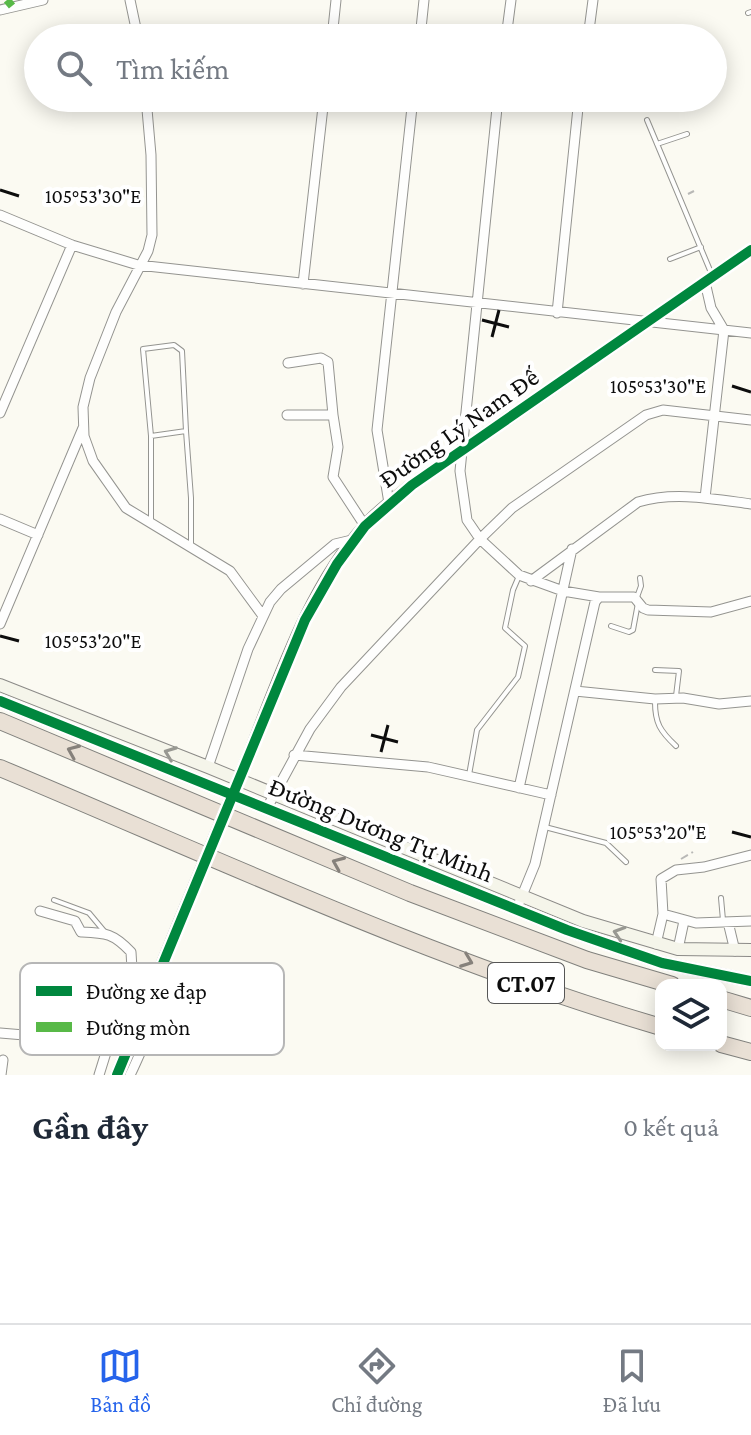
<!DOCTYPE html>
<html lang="vi">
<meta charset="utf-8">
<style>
body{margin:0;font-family:"Crimson Pro",serif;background:#f2f2f3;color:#1f2937}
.controls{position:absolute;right:24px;bottom:24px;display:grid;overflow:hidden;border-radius:16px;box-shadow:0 4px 20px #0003}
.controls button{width:72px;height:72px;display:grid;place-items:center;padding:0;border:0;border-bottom:2px solid #e0e1e3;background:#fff;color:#1f2937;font:40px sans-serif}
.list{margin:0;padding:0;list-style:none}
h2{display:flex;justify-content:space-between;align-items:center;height:104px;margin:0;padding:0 32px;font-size:34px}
h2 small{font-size:26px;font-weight:400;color:#747a83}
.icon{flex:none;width:44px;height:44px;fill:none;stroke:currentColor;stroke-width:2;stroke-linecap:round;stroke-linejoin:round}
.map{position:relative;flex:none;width:751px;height:1075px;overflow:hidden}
.search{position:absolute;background:#fff;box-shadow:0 4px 20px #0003;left:24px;right:24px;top:24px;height:88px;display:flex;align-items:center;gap:20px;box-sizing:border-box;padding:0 28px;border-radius:44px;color:#747a83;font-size:30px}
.sheet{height:248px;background:#fff}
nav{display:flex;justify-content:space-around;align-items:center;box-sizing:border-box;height:112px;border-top:2px solid #e0e1e3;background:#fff;font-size:22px;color:#747a83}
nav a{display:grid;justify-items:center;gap:4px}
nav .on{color:#2563eb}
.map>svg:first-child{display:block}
</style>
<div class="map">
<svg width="751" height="1075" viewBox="0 0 751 1075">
<rect width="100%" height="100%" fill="#fbfaf2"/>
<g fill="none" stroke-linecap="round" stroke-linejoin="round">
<defs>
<path id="lane" d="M 748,13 L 751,12
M 647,120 L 712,275
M 657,144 L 687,134
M 670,259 L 701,247
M 151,436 L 186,431 L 191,498 L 191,545
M 151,520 L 151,436 L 143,349 L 174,345 L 182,351 L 186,431
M 637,597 L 641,586 L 640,578
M 611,626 L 629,632 L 633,630 L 638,603
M 655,670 L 679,671 L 676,696
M 655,702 C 655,723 660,731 676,746
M 469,775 L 477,730 L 518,677 L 525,646 L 505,628 L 513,590 L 519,576
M 545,827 L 606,843 L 626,862
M 721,898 L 723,920
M 54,900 L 89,913 L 104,931
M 95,968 L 127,978"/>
<path id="street" d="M 130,0 L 138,38
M 0,10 L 43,0
M 332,38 L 336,0
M 420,38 L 424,0
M 506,38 L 511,0
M 588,38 L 593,0
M 146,98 L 151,155 L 152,235 L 148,251 L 116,312 L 90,378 L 83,407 L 84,436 L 93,461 L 126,508 L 230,571 L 263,616
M 498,98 L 460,471 L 467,520 L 480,539 L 519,575 L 563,591 L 599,597
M 541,98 L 578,102
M 0,215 L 72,245 L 138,265 L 751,333
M 303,284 L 324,98
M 557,313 L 579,98
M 288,363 L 321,358 L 328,362 L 333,415
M 0,413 L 72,245
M 287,415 L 333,415 L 338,447 L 333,477 L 365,526
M 705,498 L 724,330 L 711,308 L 705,282
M 389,503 L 377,430 L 413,98
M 0,519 L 38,535
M 531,581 L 638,502 C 674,491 714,499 751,504
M 0,624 L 83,428
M 575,691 L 655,699 L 683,698 L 719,704 L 751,701
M 294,755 L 428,767 L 551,795
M 208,767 L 248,649 L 270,602 L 281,589 L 335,544 L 356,539
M 519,788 L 572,549
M 267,808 L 310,729 L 341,687 L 480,539 L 512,508 L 646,415 L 663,410 L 751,420
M 517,908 L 535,864 L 595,602 L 599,597 L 634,597 L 643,608 L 648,610 L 711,612 L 751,601
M 40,911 L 75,921 L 81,932 C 106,933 113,933 131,952 L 132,969 L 99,1075
M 663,914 L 696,923 L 751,921
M 728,922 L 735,951
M 656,944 L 663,914 L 661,879 L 676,870 L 704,867 L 751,855
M 678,949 L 684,921
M 59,1018 L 116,1018
M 0,1033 L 108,1042
M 1,1075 L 3,1060
M 130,1075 C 144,1048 169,969 208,993 L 210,1004"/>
<path id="secondary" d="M 0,685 L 208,767 L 583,921 L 678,949 L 751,950
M 0,701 L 567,930 L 662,963 L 751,981
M 250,753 C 280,678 310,586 366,525 C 379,510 396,498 412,485 L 751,250
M 117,1075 L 179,924"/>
<path id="highway" d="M 0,721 L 410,893 L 587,960 L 672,985
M 0,768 C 218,859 434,961 661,1027
M 721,999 L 751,1008
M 721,1044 L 751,1052"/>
</defs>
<use href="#lane" stroke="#949490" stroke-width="6"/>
<use href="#street" stroke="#949490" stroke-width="11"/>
<use href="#secondary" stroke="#8b8a87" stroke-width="14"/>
<use href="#highway" stroke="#81817d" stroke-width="18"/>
<path stroke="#b8b8b6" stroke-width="2" stroke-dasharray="8 4" stroke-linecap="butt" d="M 688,194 L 694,191
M 681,859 L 693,852"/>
<use href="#lane" stroke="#fefefd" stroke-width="4"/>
<use href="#street" stroke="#fefefd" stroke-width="9"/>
<use href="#secondary" stroke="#f5f5ea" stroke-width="12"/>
<use href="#highway" stroke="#e9e0d5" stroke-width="16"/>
<defs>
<path id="secondary-bridge" d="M 179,924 L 250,753"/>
</defs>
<use href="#secondary-bridge" stroke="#8b8a87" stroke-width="14" stroke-linecap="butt"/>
<use href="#secondary-bridge" stroke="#f5f5ea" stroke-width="12"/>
<path stroke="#58b947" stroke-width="8" stroke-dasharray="16 8" stroke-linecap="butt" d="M 7,0 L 12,6"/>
<defs>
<path id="cycleway" d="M 0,701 L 567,930 L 662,963 L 751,981
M 117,1075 L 305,620 L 337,564 L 365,526 L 412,485 L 751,250"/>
</defs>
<use href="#cycleway" stroke="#fff" stroke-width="15"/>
<use href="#cycleway" stroke="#00873e" stroke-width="10"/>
</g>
<defs><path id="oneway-chevron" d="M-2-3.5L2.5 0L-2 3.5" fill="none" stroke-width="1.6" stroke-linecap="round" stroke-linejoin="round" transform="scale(2)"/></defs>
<g stroke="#86817b">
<use href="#oneway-chevron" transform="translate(73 751) rotate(-157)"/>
<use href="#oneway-chevron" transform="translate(338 863) rotate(-157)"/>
<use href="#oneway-chevron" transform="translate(467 961) rotate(21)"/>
</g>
<g stroke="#989892">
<use href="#oneway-chevron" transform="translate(170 753) rotate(-159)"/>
<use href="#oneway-chevron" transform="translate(619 933) rotate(-162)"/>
</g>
<path fill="none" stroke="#0d0d0d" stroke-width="3" d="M 0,190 L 19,196M 482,320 L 509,327M 492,337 L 499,310M 732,386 L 751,392M 0,636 L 19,641M 371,735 L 398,742M 381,752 L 388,725M 732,832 L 751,837"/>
<g text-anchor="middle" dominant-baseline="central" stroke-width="8" stroke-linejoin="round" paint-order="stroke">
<rect fill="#fff" stroke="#565656" stroke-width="2" x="488" y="963" width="76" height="40" rx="6"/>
<g font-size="24" font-weight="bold" fill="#0d0d0d">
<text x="526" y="983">CT.07</text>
</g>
<g font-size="26" fill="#0d0d0d" stroke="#fff">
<text transform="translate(459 428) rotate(-35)">Đường Lý Nam Đế</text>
<text transform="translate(381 830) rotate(22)">Đường Dương Tự Minh</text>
</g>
</g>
<rect x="20" y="963" width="264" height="92" rx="12" fill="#fff" stroke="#b6b6b6" stroke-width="2"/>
<rect x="36" y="986" width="36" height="10" fill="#00873e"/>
<rect x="36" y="1022" width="36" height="10" fill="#58b947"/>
<g font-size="22" fill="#0d0d0d">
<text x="86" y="999">Đường xe đạp</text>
<text x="86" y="1035">Đường mòn</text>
</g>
<g font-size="20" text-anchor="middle" fill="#0d0d0d" stroke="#fff" stroke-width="8" stroke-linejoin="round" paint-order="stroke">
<text x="93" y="203">105°53'30"E</text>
<text x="658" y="393">105°53'30"E</text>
<text x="93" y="648">105°53'20"E</text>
<text x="658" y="839">105°53'20"E</text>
</g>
</svg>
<div class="controls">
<button><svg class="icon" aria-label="layers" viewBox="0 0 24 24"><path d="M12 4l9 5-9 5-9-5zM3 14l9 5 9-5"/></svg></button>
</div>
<div class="search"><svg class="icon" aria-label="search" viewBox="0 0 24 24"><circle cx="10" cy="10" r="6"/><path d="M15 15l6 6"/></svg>Tìm kiếm</div>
</div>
<section class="sheet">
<h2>Gần đây<small>0 kết quả</small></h2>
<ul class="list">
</ul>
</section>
<nav>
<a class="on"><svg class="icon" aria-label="map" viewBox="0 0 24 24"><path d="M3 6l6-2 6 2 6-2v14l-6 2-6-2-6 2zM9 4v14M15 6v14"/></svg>Bản đồ</a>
<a><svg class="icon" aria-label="directions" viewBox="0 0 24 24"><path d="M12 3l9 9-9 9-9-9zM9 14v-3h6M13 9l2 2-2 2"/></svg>Chỉ đường</a>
<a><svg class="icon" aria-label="saved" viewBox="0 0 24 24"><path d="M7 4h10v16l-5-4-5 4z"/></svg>Đã lưu</a>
</nav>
